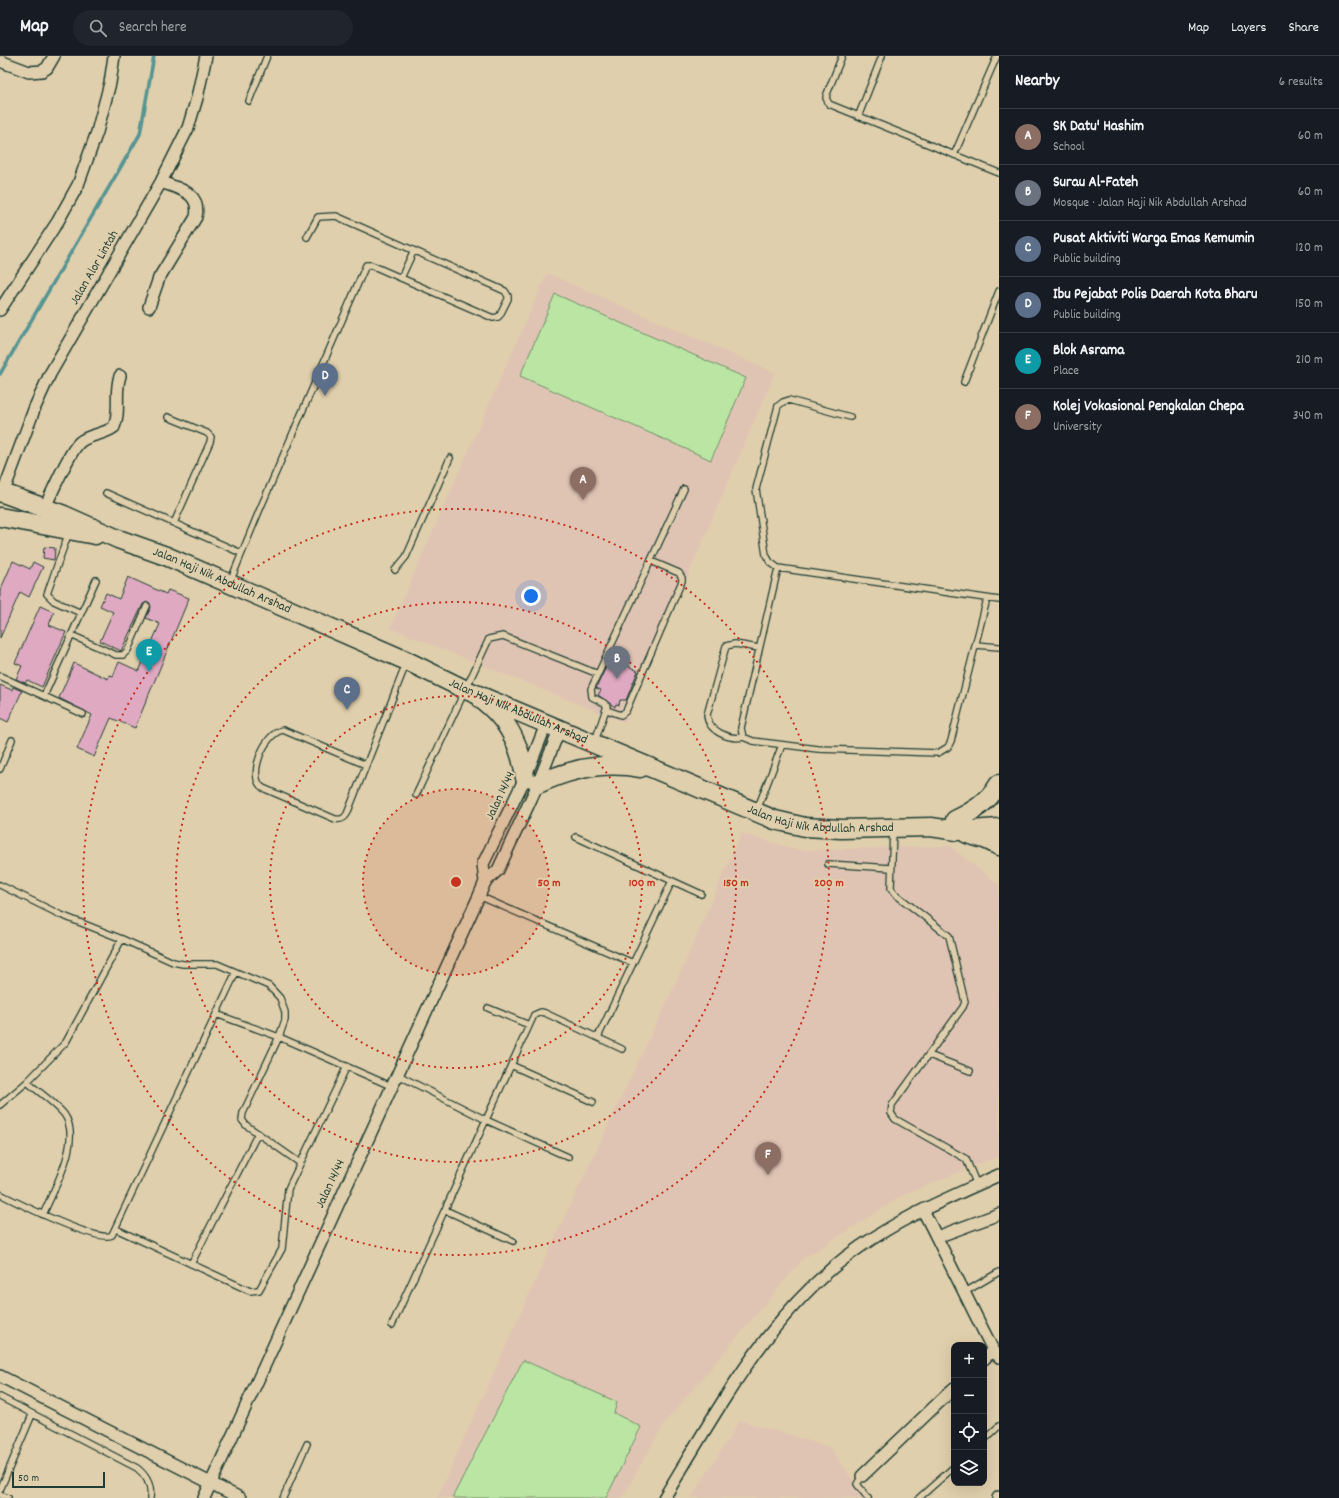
<!DOCTYPE html>
<meta charset="utf-8">
<style>
body{margin:0;font-family:Dekko,sans-serif;background:#20242c;color:#f1f3f6}
.controls{position:absolute;right:12px;bottom:12px;display:grid;overflow:hidden;border-radius:8px;box-shadow:0 4px 16px #0002}
.controls button{width:36px;height:36px;display:grid;place-items:center;padding:0;border:0;border-bottom:1px solid #363941;background:#171b24;color:#f1f3f6;font:20px sans-serif}
.scale{position:absolute;left:12px;bottom:10px;width:93px;box-sizing:border-box;padding-left:4px;border:2px solid #1f3d34;border-top:0;font-size:11px;line-height:14px;white-space:nowrap;color:#1f3d34;-webkit-text-stroke:3px #e0cfac;paint-order:stroke}
.you{position:absolute;left:531px;top:540px;width:14px;height:14px;margin:-10px;border:3px solid #fff;border-radius:50%;background:#1a73e8;box-shadow:0 0 0 6px #1a73e833}
.badge{display:grid;place-items:center;width:26px;height:26px;border-radius:50%;background:#c8321e;color:#fff;font-size:13px;font-weight:700}
.pin{position:absolute;translate:-50% -33px;filter:drop-shadow(0 1px 2px #0008)}
.pin::after{content:'';position:absolute;top:21px;width:14px;height:12px;background:inherit;clip-path:polygon(0 0,100% 0,50% 100%)}
.list{margin:0;padding:0;list-style:none}
h2{display:flex;justify-content:space-between;align-items:center;height:52px;margin:0;padding:0 16px;font-size:17px}
h2 small{font-size:13px;font-weight:400;color:#9ea1a6}
.list li{display:grid;grid-template-columns:26px 1fr auto;gap:12px;align-items:center;box-sizing:border-box;height:56px;padding:0 16px;border-top:1px solid #363941}
.list b{display:block;font-size:15px;white-space:nowrap}
.list p{margin:0;font-size:13px;white-space:nowrap;color:#9ea1a6}
.list em{font-size:13px;font-style:normal;color:#9ea1a6}
.icon{flex:none;width:22px;height:22px;fill:none;stroke:currentColor;stroke-width:2;stroke-linecap:round;stroke-linejoin:round}
.map{position:relative;flex:none;width:999px;height:1442px;overflow:hidden}
header{display:flex;align-items:center;gap:24px;box-sizing:border-box;height:56px;padding:0 20px;background:#171b24;border-bottom:1px solid #363941}
header strong{font-size:19px}
nav{display:flex;gap:22px;margin-inline-start:auto;font-size:14px}
.search{width:280px;height:36px;background:#20242c;display:flex;align-items:center;gap:10px;box-sizing:border-box;padding:0 14px;border-radius:22px;color:#9ea1a6;font-size:15px}
main{display:flex}
aside{flex:1;background:#171b24}
.map>svg:first-child{display:block}
</style>
<header>
<strong>Map</strong>
<div class="search"><svg class="icon" aria-label="search" viewBox="0 0 24 24"><circle cx="10" cy="10" r="6"/><path d="M15 15l6 6"/></svg>Search here</div>
<nav><a>Map</a><a>Layers</a><a>Share</a></nav>
</header>
<main>
<div class="map">
<svg width="999" height="1442" viewBox="0 0 999 1442">
<rect width="100%" height="100%" fill="#e0cfac"/>
<filter id="ink" filterUnits="userSpaceOnUse"><feTurbulence type="fractalNoise" baseFrequency=".025" numOctaves="2"/><feDisplacementMap in="SourceGraphic" scale="8" xChannelSelector="R" yChannelSelector="G"/><feConvolveMatrix kernelMatrix="1 2 1 2 8 2 1 2 1" color-interpolation-filters="sRGB"/></filter>
<g filter="url(#ink)">
<path fill="#e0c4b3" d="M 547,217 L 775,317 L 625,667 L 390,572 Z
M 741,777 L 799,794 L 950,790 L 999,829 L 999,1100 L 905,1138 L 802,1204 L 664,1368 L 622,1442 L 437,1442 L 553,1185 L 678,922 Z
M 740,1364 L 830,1391 L 865,1442 L 691,1442 Z"/>
<path fill="#bae5a2" stroke="#6c916b" d="M 555,238 L 746,322 L 711,404 L 520,320 Z
M 523,1304 L 617,1346 L 614,1357 L 641,1371 L 606,1442 L 452,1442 Z"/>
<g fill="none" stroke-linecap="round" stroke-linejoin="round">
<path stroke="#579493" stroke-width="3.5" d="M 0,318 L 140,78 L 154,0"/>
</g>
<path fill="#dfa9c2" stroke="#1f3d34" d="M 44,491 L 55,492 L 54,504 L 43,502 Z
M 13,505 L 30,513 L 33,506 L 43,511 L 29,541 L 20,536 L 0,582 L 0,535 Z
M 128,521 L 166,538 L 168,534 L 189,542 L 135,672 L 111,662 L 94,701 L 77,693 L 92,659 L 59,642 L 74,607 L 108,623 L 109,619 L 113,620 L 119,606 L 139,615 L 160,568 L 146,562 L 151,551 L 149,546 L 143,548 L 121,595 L 100,585 L 113,556 L 100,550 L 106,537 L 119,543 Z
M 40,550 L 54,556 L 49,569 L 66,576 L 42,631 L 27,624 L 25,627 L 16,623 L 22,610 L 15,607 Z
M 617,602 L 629,607 L 628,610 L 638,615 L 626,644 L 620,644 L 619,649 L 616,648 L 615,651 L 598,639 L 601,634 L 596,632 L 610,603 L 616,606 Z
M 0,629 L 12,634 L 13,631 L 22,635 L 8,666 L 0,662 Z"/>
<g fill="none" stroke-linecap="round" stroke-linejoin="round">
<defs>
<path id="service" d="M 842,0 L 827,38 L 826,42 L 829,48 L 999,117
M 249,45 L 267,0
M 858,61 L 882,0
M 954,99 L 997,0
M 401,222 L 413,196
M 964,326 L 999,235
M 168,361 L 207,377 L 211,381 L 210,386 L 174,467
M 850,361 L 789,344 L 783,346 L 778,350 L 756,433 L 766,499 L 770,506 L 778,512 L 999,544
M 106,437 L 241,497
M 69,476 L 47,538 L 54,545 L 81,557
M 778,512 L 741,672 L 743,681 L 753,685 L 818,693 L 938,697 L 948,691 L 951,685 L 987,543
M 395,514 L 406,501 L 450,402
M 230,526 L 260,453 L 366,209 L 371,209 L 493,262 L 498,261 L 500,259 L 508,243 L 508,240 L 505,235 L 336,160 L 318,161 L 307,181
M 71,579 L 116,599 L 123,599 L 128,594 L 147,550
M 976,589 L 999,591
M 0,620 L 83,658
M 44,640 L 96,524
M 607,654 L 621,659 L 626,655 L 682,525 L 682,522 L 679,517 L 651,505
M 743,681 C 729,684 708,675 707,659 L 726,590 L 735,588 L 759,592
M 595,685 L 607,650 L 604,647 L 592,641 L 591,633 L 684,433
M 366,709 L 283,674 C 265,676 246,721 263,732 L 335,763 C 341,764 344,763 347,758 L 406,608
M 0,713 L 12,684
M 416,739 L 489,583 L 503,580 L 598,618
M 757,754 L 782,689
M 893,774 L 891,832 L 894,837 L 949,880 L 965,946 L 963,951 L 892,1049 L 891,1057 L 895,1063 L 966,1103 L 977,1129
M 576,781 L 701,838
M 828,808 L 891,812
M 0,829 L 61,859 L 122,883 L 173,906 L 183,908 L 217,908 L 269,930 L 280,942 L 285,956 L 285,964 L 279,981 L 391,1030
M 479,840 L 633,907
M 488,952 L 529,969
M 216,958 L 279,981 L 243,1057 L 242,1064 L 246,1069 L 300,1107
M 598,981 L 672,825
M 929,999 L 970,1015
M 511,1009 L 593,1046
M 396,1018 L 486,1064 L 568,1101
M 27,1026 C 39,1036 54,1046 64,1058 C 83,1084 54,1132 43,1159
M 0,1049 L 27,1026 L 66,986 L 122,883
M 0,1138 C 16,1146 100,1188 112,1179 L 236,916
M 445,1154 L 513,1185
M 116,1173 L 250,1235 L 259,1234 L 282,1193 L 288,1133 L 347,1010
M 191,1208 L 258,1077
M 965,1236 L 999,1216
M 392,1269 L 534,959 L 541,956 L 545,957 L 622,993
M 0,1341 L 137,1412 C 147,1420 152,1429 150,1442
M 984,1384 L 999,1370
M 862,1420 L 857,1428 L 868,1442
M 0,1434 L 32,1359
M 0,1439 L 8,1442
M 283,1442 L 307,1388
M 919,1442 L 954,1411"/>
<path id="minor" d="M 0,5 L 29,16 L 42,15 L 47,12 L 54,0
M 149,251 L 159,222 L 196,161 C 201,136 179,133 161,126
M 0,254 L 58,165 L 78,129 L 97,76 L 110,27 L 114,0
M 3,437 L 35,351 L 50,318 L 161,126 L 188,72 L 197,42 L 206,0
M 44,453 C 51,439 70,394 80,386 C 89,378 104,379 114,371 C 121,355 114,337 120,320
M 485,826 L 498,814 L 538,728 L 560,672
M 923,1154 L 993,1294 L 999,1301
M 937,1181 L 999,1158
M 984,1303 L 993,1294
M 0,1320 L 240,1442
M 862,1420 L 954,1332
M 204,1442 L 479,840 L 485,826 L 483,808 L 525,722 L 547,666
M 664,1442 C 722,1347 777,1241 875,1181 C 914,1156 957,1138 999,1119
M 998,1442 L 999,1441"/>
<g id="primary">
<path id="s1" d="M 0,436 L 64,459 L 118,483 L 166,500 L 407,605 L 464,633 L 775,764 L 805,771 L 841,773 L 931,771 L 957,775 L 999,772"/>
<path d="M 0,461 L 95,479"/>
<path d="M 482,644 C 508,663 521,691 525,722"/>
<path d="M 538,728 C 570,713 605,705 640,712"/>
<path d="M 955,764 C 974,755 988,746 999,728"/>
<path d="M 967,778 L 987,784 L 999,790"/>
</g>
</defs>
<use href="#service" stroke="#1f3d34" stroke-width="8"/>
<use href="#minor" stroke="#1f3d34" stroke-width="14"/>
<use href="#primary" stroke="#1f3d34" stroke-width="21"/>
<use href="#service" stroke="#e0cfac" stroke-width="5.5"/>
<use href="#minor" stroke="#e0cfac" stroke-width="11"/>
<use href="#primary" stroke="#e0cfac" stroke-width="18"/>
</g>
</g>
<circle cx="456" cy="826" r="93" fill="#c8321e" fill-opacity=".12"/>
<g fill="none" stroke="#c8321e" stroke-width="2" stroke-dasharray="2 4">
<circle cx="456" cy="826" r="93"/>
<circle cx="456" cy="826" r="186"/>
<circle cx="456" cy="826" r="280"/>
<circle cx="456" cy="826" r="373"/>
</g>
<g text-anchor="middle" dominant-baseline="central" stroke-width="4" stroke-linejoin="round" paint-order="stroke">
<g font-size="13" fill="#1f3d34" stroke="#e0cfac">
<text transform="translate(95 212) rotate(-60)">Jalan Alor Lintah</text>
<text stroke="none"><textPath href="#s1" startOffset="239">Jalan Haji Nik Abdullah Arshad</textPath></text>
<text stroke="none"><textPath href="#s1" startOffset="563">Jalan Haji Nik Abdullah Arshad</textPath></text>
<text transform="translate(501 740) rotate(-65)">Jalan 14/44</text>
<text stroke="none"><textPath href="#s1" startOffset="887">Jalan Haji Nik Abdullah Arshad</textPath></text>
<text transform="translate(331 1128) rotate(-65)">Jalan 14/44</text>
</g>
</g>
<circle cx="456" cy="826" r="6" fill="#c8321e" stroke="#e0cfac" stroke-width="2"/>
<g font-size="12" text-anchor="middle" font-weight="bold" fill="#c8321e" stroke="#e0cfac" stroke-width="4" stroke-linejoin="round" paint-order="stroke">
<text x="549" y="830">50 m</text>
<text x="642" y="830">100 m</text>
<text x="736" y="830">150 m</text>
<text x="829" y="830">200 m</text>
</g>
</svg>
<div class="controls">
<button>+</button>
<button>−</button>
<button><svg class="icon" aria-label="locate" viewBox="0 0 24 24"><circle cx="12" cy="12" r="6"/><path d="M12 2v4M12 18v4M2 12h4M18 12h4"/></svg></button>
<button><svg class="icon" aria-label="layers" viewBox="0 0 24 24"><path d="M12 4l9 5-9 5-9-5zM3 14l9 5 9-5"/></svg></button>
</div>
<div class="scale">50 m</div>
<div class="you"></div>
<div class="pin badge" style="left:583px;top:444px;background:#8d6e63">A</div>
<div class="pin badge" style="left:617px;top:623px;background:#6b7280">B</div>
<div class="pin badge" style="left:347px;top:654px;background:#5c6f8a">C</div>
<div class="pin badge" style="left:325px;top:340px;background:#5c6f8a">D</div>
<div class="pin badge" style="left:149px;top:616px;background:#0f9aa8">E</div>
<div class="pin badge" style="left:768px;top:1119px;background:#8d6e63">F</div>
</div>
<aside>
<h2>Nearby<small>6 results</small></h2>
<ul class="list">
<li><span class="badge" style="background:#8d6e63">A</span><div><b>SK Datu' Hashim</b><p>School</p></div><em>60 m</em></li>
<li><span class="badge" style="background:#6b7280">B</span><div><b>Surau Al-Fateh</b><p>Mosque · Jalan Haji Nik Abdullah Arshad</p></div><em>60 m</em></li>
<li><span class="badge" style="background:#5c6f8a">C</span><div><b>Pusat Aktiviti Warga Emas Kemumin</b><p>Public building</p></div><em>120 m</em></li>
<li><span class="badge" style="background:#5c6f8a">D</span><div><b>Ibu Pejabat Polis Daerah Kota Bharu</b><p>Public building</p></div><em>150 m</em></li>
<li><span class="badge" style="background:#0f9aa8">E</span><div><b>Blok Asrama</b><p>Place</p></div><em>210 m</em></li>
<li><span class="badge" style="background:#8d6e63">F</span><div><b>Kolej Vokasional Pengkalan Chepa</b><p>University</p></div><em>340 m</em></li>
</ul>
</aside>
</main>
